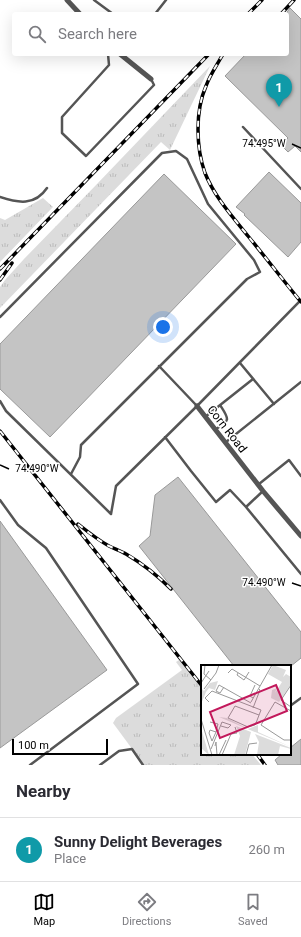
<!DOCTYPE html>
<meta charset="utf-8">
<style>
body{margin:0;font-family:Roboto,sans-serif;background:#f2f2f3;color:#2b2b33}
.scale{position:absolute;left:12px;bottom:10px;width:96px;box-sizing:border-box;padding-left:4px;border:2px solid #000;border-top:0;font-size:11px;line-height:14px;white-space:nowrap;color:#000;-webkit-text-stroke:3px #fff;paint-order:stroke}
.you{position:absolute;left:163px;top:327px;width:14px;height:14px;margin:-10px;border:3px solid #fff;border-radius:50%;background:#1a73e8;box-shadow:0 0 0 6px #1a73e833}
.badge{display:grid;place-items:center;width:26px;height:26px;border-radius:50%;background:#000;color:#fff;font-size:13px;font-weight:700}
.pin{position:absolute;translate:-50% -33px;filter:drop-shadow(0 1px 2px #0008)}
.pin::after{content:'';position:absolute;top:21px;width:14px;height:12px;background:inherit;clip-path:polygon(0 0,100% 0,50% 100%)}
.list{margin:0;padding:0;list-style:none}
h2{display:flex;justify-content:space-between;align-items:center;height:52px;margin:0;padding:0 16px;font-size:17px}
h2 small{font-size:13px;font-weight:400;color:#7c7c81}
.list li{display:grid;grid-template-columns:26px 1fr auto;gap:12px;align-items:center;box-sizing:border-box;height:64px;padding:0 16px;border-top:1px solid #e1e1e2}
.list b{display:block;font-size:15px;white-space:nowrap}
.list p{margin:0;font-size:13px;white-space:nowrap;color:#7c7c81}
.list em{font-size:13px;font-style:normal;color:#7c7c81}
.icon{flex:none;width:22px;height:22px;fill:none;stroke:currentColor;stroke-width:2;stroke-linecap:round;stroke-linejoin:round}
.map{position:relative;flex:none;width:301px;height:765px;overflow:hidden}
.search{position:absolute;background:#fff;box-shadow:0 4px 16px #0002;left:12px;right:12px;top:12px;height:44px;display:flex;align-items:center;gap:10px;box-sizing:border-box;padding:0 14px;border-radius:4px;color:#7c7c81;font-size:15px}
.sheet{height:116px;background:#fff}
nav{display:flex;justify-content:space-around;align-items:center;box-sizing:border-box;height:56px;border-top:1px solid #e1e1e2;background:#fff;font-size:11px;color:#7c7c81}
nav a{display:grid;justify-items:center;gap:2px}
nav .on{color:#000}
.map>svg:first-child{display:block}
</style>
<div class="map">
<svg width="301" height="765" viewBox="0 0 301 765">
<defs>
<pattern id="grass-tufts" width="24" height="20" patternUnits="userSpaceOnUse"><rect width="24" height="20" fill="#dcdcdc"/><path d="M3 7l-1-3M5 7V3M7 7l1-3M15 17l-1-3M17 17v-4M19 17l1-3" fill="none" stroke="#bbb"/></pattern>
</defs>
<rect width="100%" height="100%" fill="#fff"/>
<path fill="url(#grass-tufts)" d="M 210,66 L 170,150 L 161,142 L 0,308 L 0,287 L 5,280 L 24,259 L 97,184 Z
M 43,198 L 53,207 L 0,262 L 0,218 L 5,220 Z
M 179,660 L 202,689 L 202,754 L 252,754 L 261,765 L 144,765 L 113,723 L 116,718 L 182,670 L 176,662 Z"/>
<path fill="#c4c4c4" stroke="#999" d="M 290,8 L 301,19 L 301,152 L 295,146 L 288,152 L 281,145 L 288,138 L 225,76 L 246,54 L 287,54 L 287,12 Z
M 269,172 L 301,203 L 301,242 L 288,257 L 244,215 L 245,214 L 236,207 Z
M 164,174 L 236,244 L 50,437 L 0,389 L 0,344 Z
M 178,477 L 301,632 L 301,658 L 291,666 L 234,666 L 139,546 L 150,536 L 155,495 Z
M 0,521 L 107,670 L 0,748 Z
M 301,739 L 301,765 L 278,765 L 275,760 L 282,754 L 290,754 L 290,748 Z"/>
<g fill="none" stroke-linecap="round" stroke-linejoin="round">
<path stroke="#555" stroke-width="2.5" d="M 94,0 L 113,14
M 155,14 L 166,0
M 108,54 L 109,65 L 62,117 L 62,133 L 86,156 L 154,85 L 151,79
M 243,127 L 301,189
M 0,197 C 18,203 35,206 47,188
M 0,317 L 162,153 L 176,151 L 187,159 L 208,204 L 254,260 L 260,272 L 247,279 L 81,445 L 80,457 L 71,474
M 240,363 L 274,404
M 159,366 L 197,406
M 0,401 L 6,411 L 111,514
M 205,417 L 253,379
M 216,429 C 231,420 229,419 220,405
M 165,437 L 191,471 L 216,502 L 230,490 L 246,507 L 301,574
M 226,442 L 301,382
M 259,484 L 289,460 L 301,476
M 0,500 L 18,525 L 46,548 L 138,684 L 30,765
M 246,507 L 263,491
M 111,514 L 116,486 L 197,406 L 301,300
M 290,706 L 301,698
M 100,765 L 119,751 L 132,749 L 143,765"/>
<path stroke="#555" stroke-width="5" d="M 67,0 L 80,14
M 120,54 L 151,79
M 197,406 L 263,491 L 301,536"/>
<defs>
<path id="rail" d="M 248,14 L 262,0
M 281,14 L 294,0
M 223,54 C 217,65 210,75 206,86 C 195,111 196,148 205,173 C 214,196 232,216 248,236 C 266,258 283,280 301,302
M 0,269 L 209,54
M 0,280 L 12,263
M 0,431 L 202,686
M 78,524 C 88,532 98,540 109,546 C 115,549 121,551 126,554 C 143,564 158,576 171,589
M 257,754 L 265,765"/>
</defs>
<use href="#rail" stroke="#000" stroke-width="3.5"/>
<use href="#rail" stroke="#fff" stroke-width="2" stroke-dasharray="6" stroke-linecap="butt"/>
</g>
<path fill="none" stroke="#000" stroke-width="1.5" d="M 292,144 L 301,148M 0,465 L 9,469M 292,583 L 301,586"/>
<g text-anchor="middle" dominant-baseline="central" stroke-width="3" stroke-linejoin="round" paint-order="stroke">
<g font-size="12" fill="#000" stroke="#fff">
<text transform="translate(227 429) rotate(52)">Corn Road</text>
</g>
</g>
<g transform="translate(201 665)">
<rect width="90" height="90" fill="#fff"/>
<path d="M 72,0 L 85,5 L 82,12 L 85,9 L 90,12 L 90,19 L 78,37 L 70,33 L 71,25 L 76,23 L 74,28 L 81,17 L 67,9 ZM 17,16 L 14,25 L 8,23 L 5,27 L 0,39 L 0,23 L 3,26 L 9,18 ZM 18,52 L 26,53 L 47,64 L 57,60 L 57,67 L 90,82 ZM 35,61 L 50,67 L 44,90 L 33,90 L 39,71 ZM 0,63 L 8,90 L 0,83 ZM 54,69 L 90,83 L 90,84 L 79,81 L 77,90 L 56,90 L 58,77 Z" fill="#dcdcdc"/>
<path fill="none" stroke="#999" stroke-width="1" d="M 4,0 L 3,9 L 10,15M 27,8 L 31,4 L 59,21M 37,8 L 36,10 L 43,15 L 48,7M 0,18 L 8,6M 90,20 L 80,35 L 90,42M 23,22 L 19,28 L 15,26 L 18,20 L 50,38M 3,24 L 15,8 L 18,0M 52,33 L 49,31 L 54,20M 8,37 L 4,33 L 11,26 L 60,45 L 55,58 L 54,60 L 47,62 L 27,53 L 34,41 L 58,50M 50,37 L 71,0M 52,43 L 59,25 L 58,24M 90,46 L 74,37 L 60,60 L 83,75 L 90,75M 0,54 L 11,90M 9,57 L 17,59 L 15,67M 9,65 L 15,67 L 11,76 L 8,68 ZM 14,81 L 15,77 L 16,90M 10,84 L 21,57 L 30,60 L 27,63 L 20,61M 18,90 L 25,75M 21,90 L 30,69 L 36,68 L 34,62M 45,90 L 48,79 L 56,78"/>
<path fill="#c2185b" fill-opacity="0.15" stroke="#c2185b" stroke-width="2" d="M 75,20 L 86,46 L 19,73 L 9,47 Z"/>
<rect width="90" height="90" fill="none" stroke="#000" stroke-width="2"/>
</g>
<g font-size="10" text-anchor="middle" fill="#000" stroke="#fff" stroke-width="3" stroke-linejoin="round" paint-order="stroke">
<text x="264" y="147">74.495°W</text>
<text x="37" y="472">74.490°W</text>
<text x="264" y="586">74.490°W</text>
</g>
</svg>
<div class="scale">100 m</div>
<div class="you"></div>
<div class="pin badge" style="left:279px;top:107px;background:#0f9aa8">1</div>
<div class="search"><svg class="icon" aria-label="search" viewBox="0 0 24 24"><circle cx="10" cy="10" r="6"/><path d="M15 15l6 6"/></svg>Search here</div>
</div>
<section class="sheet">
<h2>Nearby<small></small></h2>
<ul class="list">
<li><span class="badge" style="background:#0f9aa8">1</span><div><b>Sunny Delight Beverages</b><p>Place</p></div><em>260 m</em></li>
</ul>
</section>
<nav>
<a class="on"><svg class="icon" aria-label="map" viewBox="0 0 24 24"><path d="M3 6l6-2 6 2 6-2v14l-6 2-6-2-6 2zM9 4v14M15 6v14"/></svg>Map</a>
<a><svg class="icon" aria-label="directions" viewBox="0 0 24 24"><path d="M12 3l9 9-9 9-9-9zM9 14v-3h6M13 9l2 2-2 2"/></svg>Directions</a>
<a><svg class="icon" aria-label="saved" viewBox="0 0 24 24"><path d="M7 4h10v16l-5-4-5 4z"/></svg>Saved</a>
</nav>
